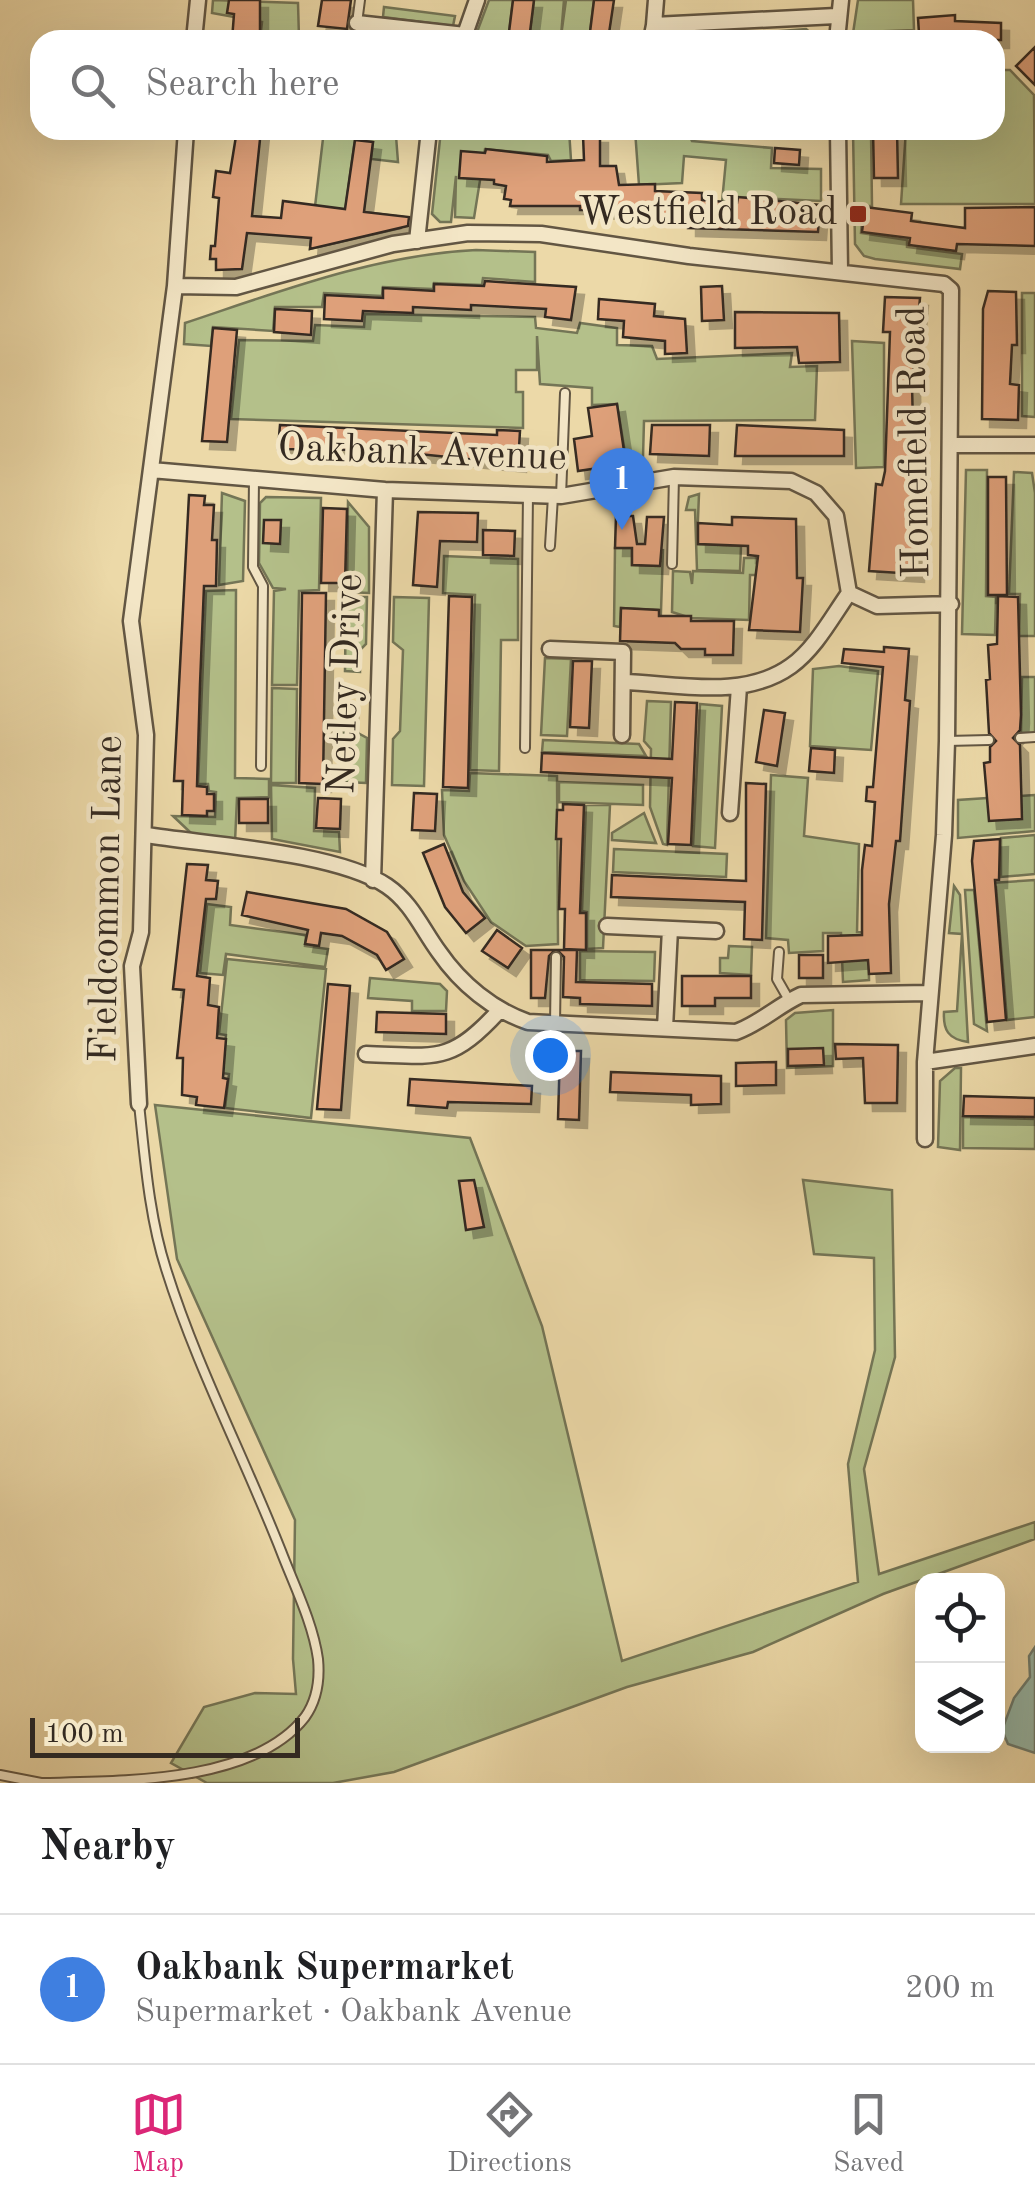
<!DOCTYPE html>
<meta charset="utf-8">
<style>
body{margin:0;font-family:"Old Standard TT",serif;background:#f2f2f2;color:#202124}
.controls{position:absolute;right:30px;bottom:30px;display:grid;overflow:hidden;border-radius:20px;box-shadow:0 10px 40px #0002}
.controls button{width:90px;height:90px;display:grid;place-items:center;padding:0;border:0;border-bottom:2px solid #e0e0e0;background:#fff;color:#202124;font:50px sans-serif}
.scale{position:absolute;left:30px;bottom:25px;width:270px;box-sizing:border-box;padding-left:10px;border:5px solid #342a21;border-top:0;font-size:28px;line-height:35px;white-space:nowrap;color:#342a21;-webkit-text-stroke:8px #f3e6c6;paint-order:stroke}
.you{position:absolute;left:550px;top:1055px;width:35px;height:35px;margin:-25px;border:8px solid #fff;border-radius:50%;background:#1a73e8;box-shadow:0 0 0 15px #1a73e833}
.badge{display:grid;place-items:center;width:65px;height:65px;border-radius:50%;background:#db2777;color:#fff;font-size:32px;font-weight:700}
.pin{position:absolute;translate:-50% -82px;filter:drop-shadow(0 2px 5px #0008)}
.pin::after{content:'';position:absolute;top:52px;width:35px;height:30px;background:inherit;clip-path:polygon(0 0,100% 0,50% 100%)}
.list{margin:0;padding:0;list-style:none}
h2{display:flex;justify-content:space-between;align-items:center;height:130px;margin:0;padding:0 40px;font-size:42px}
h2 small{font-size:32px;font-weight:400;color:#757577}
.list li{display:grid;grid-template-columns:65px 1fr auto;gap:30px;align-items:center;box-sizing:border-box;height:150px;padding:0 40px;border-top:2px solid #e0e0e0}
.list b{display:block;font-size:38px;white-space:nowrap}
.list p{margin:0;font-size:32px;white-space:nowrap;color:#757577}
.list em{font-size:32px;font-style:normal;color:#757577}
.icon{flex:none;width:55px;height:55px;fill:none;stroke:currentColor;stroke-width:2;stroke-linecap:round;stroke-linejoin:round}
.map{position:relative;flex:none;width:1035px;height:1783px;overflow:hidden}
.search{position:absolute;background:#fff;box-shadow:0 10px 40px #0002;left:30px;right:30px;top:30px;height:110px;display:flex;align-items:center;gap:25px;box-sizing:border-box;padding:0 35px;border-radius:30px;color:#757577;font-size:38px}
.sheet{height:280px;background:#fff}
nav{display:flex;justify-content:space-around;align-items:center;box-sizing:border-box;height:140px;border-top:2px solid #e0e0e0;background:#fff;font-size:28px;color:#757577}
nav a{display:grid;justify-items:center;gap:5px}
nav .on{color:#db2777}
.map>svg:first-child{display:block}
</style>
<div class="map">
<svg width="1035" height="1783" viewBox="0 0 1035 1783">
<defs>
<filter id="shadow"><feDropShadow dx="8" dy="8" stdDeviation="0" flood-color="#0004"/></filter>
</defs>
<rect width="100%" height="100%" fill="#ecd9a8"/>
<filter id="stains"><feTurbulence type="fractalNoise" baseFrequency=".002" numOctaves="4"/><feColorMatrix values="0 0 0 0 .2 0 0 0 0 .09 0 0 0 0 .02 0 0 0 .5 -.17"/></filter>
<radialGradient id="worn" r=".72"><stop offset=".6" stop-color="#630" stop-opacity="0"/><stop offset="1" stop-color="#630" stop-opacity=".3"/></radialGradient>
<path fill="#b4c08a" stroke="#747556" stroke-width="2.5" d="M 213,0 L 298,3 L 299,38 L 260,40 L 262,22 L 212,13 Z
M 489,0 L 513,0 L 508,40 L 474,40 Z
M 534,0 L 564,0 L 561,36 L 566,0 L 594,0 L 589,40 L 529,40 Z
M 858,0 L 913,0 L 914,30 L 865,32 L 864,40 L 852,40 Z
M 384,7 L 455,16 L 453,26 L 383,17 Z
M 806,29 L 819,40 L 680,40 L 680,39 Z
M 995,70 L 1010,70 L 1034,95 L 1035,204 L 901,204 L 906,130 L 995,130 Z
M 324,130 L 396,136 L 398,162 L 371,159 L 373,142 L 355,140 L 343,226 L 362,229 L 364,212 L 404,217 L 401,228 L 310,249 Z
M 441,130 L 569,130 L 571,160 L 551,161 L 548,155 L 485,149 L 474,218 L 455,217 L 456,176 L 451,222 L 440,222 L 432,214 Z
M 635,130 L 687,130 L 692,141 L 772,148 L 771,168 L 821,169 L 821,201 L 738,197 L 737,203 L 722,202 L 726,160 L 684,156 L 682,183 L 639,185 Z
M 853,130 L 871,132 L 872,206 L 863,206 L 861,233 L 907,240 L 907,247 L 962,254 L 960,269 L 875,259 L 864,256 L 855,244 Z
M 476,250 L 535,252 L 535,282 L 483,278 L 482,285 L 434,283 L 433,289 L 383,287 L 382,296 L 324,293 L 322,307 L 275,307 L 273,331 L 213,327 L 211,346 L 184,344 L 185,323 C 281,291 375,255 476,250 Z
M 1022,293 L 1035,293 L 1035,417 L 1022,416 Z
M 365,314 L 535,317 L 536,328 L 577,333 L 580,323 L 617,328 L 617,345 L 652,346 L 657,359 L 792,353 L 790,367 L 817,366 L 815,420 L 644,421 L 643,457 L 626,459 L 617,404 L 592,405 L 592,388 L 540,384 L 537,336 L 537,370 L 516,370 L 516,392 L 523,392 L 523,428 L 231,419 L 239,340 L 313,341 L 315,325 L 364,327 Z
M 852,341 L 884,343 L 884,467 L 856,468 Z
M 966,470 L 987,470 L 986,596 L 996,597 L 995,635 L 962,634 Z
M 1014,472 L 1032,473 L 1035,493 L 1035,636 L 1019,636 L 1020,594 L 1009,594 Z
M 222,493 L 245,501 L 243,581 L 219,585 Z
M 699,494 L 697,544 L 741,546 L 740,571 L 697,570 L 695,510 L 686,510 L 689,497 Z
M 266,497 L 321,498 L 319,590 L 299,591 L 297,685 L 272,685 L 274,591 L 286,589 L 273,588 L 259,563 L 260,503 Z
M 348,502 L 369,527 L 369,593 L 347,592 Z
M 615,548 L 632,548 L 632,565 L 659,566 L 663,549 L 660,642 L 658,610 L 621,608 L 620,627 L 614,626 Z
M 444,556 L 518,559 L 518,640 L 501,640 L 499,771 L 470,770 L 475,595 L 443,593 Z
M 744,558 L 765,558 L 765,575 L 750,575 L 749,620 L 691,618 L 672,612 L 673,571 L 690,572 L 692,584 L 693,571 L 743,573 Z
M 236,590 L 235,778 L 269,779 L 269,797 L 237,798 L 235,842 L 191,833 L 173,816 L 215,817 L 216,792 L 209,791 L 208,784 L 198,784 L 206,591 Z
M 346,597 L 367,597 L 366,644 L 360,650 L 360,672 L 345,671 Z
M 394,597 L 429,598 L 424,786 L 392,785 L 393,739 L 400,731 L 403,650 L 393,642 Z
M 545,658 L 571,659 L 567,736 L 541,735 Z
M 839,666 L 878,671 L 871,750 L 810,746 L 813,669 Z
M 1022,677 L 1035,677 L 1035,733 L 1021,733 Z
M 272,688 L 297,689 L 296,783 L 271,783 Z
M 647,701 L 671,702 L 667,845 L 663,844 L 650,807 L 651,749 L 644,741 Z
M 700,704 L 722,706 L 715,848 L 693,846 Z
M 344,706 L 358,707 L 358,733 L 367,738 L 366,783 L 343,782 Z
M 543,740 L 639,744 L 646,756 L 542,752 Z
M 470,773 L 557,776 L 558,944 L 526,946 L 491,922 L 464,881 L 444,835 L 442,790 L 469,791 Z
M 771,775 L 808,778 L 804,836 L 859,844 L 857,932 L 868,933 L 869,980 L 843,982 L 841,933 L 823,933 L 823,951 L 789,953 L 788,940 L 766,938 Z
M 559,782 L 643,785 L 643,805 L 559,802 Z
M 271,785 L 315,788 L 314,831 L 339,832 L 340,852 L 272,839 Z
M 1035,795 L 1035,831 L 958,838 L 958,800 Z
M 586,805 L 610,805 L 603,948 L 587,949 L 587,912 L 582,911 Z
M 644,813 L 656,843 L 612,840 L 612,833 Z
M 1035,835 L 1035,874 L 1001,877 L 1001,838 Z
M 614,849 L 727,854 L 726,877 L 613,872 Z
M 1035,880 L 1035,1017 L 1007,1020 L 996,887 L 975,884 Z
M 954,886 L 960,895 L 968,1042 C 948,1039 943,1030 944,1012 L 957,1011 L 962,934 L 949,933 Z
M 965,890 L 974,890 L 987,1031 L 974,1024 Z
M 207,904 L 231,907 L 230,925 L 306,935 L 305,946 L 328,949 L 325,967 L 226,954 L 223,975 L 200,973 Z
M 729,946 L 752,947 L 751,975 L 720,973 L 720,958 L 728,958 Z
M 580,951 L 655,952 L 654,981 L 580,980 Z
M 227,959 L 326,969 L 311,1118 L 225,1108 L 229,1074 L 222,1073 L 226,1035 L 219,1034 Z
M 370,978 L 440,984 L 447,991 L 446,1011 L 412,1011 L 412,1001 L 368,998 Z
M 833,1010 L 833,1066 L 787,1068 L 786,1020 L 795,1013 Z
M 955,1068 L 961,1068 L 960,1150 L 938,1147 L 940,1081 Z
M 155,1105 L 470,1138 L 542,1326 L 622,1661 L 858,1582 L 848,1464 L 875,1350 L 874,1258 L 814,1254 L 803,1180 L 892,1190 L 895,1357 L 864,1469 L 879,1574 L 1035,1522 L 1035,1539 L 883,1594 L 753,1652 L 627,1687 L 394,1772 L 333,1783 L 207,1783 L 171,1763 L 204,1707 L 255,1693 L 296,1694 L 293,1659 L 295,1520 L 177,1259 Z
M 963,1117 L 1035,1119 L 1035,1149 L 963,1148 Z"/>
<path fill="#99baa9" stroke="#718073" stroke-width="2.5" d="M 1035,1647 L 1035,1753 L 1008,1744 L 1002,1730 L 1014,1698 L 1030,1677 L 1029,1656 Z"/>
<path fill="#dea07a" stroke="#342a21" stroke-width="2.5" filter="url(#shadow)" d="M 229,0 L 260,0 L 260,40 L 232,40 L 234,14 L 227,13 Z
M 322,0 L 351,0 L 347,29 L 318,26 Z
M 513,0 L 534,0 L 529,40 L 508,40 Z
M 594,0 L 614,0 L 608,40 L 589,40 Z
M 955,15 L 955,21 L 1001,23 L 1001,40 L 929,40 L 928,32 L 919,33 L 918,18 Z
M 1035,47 L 1035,85 L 1016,66 Z
M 237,130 L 261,130 L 252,216 L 281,218 L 283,201 L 345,209 L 355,140 L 373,142 L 364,212 L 409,217 L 408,226 L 310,249 L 311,238 L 247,233 L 242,269 L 216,270 L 216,259 L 210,259 L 211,246 L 215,246 L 219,198 L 213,197 L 216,171 L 230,173 Z
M 873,130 L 897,130 L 898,178 L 874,178 Z
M 583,135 L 600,135 L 600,166 L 616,166 L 619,185 L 655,184 L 655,191 L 702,193 L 702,200 L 737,203 L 738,197 L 820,205 L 818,232 L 688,228 L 688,215 L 638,215 L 638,211 L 580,210 L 580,206 L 510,206 L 511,200 L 504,199 L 506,186 L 494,184 L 494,180 L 459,178 L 461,151 L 485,153 L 486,149 L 547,156 L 547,162 L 584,160 Z
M 775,148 L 800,150 L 799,165 L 774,163 Z
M 865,207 L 912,213 L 911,221 L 965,228 L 965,208 L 1035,207 L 1035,246 L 957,244 L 956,251 L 909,245 L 910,238 L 862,232 Z
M 485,281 L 576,287 L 571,320 L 545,317 L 546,309 L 471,305 L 471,310 L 413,307 L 413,313 L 363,311 L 362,321 L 324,319 L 325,295 L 383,298 L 383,288 L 434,291 L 434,284 L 484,286 Z
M 722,286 L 724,320 L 702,321 L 701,287 Z
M 988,291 L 1016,292 L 1017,345 L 1012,345 L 1010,384 L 1019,385 L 1018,420 L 982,419 L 983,309 Z
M 885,297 L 920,298 L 912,384 L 913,426 L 917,426 L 916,574 L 869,571 L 876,484 L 882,485 L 885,471 L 890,332 L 883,332 Z
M 599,299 L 655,304 L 654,316 L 685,319 L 687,353 L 665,354 L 665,341 L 623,337 L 624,321 L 598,319 Z
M 275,309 L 312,311 L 311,335 L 274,332 Z
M 735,312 L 839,313 L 840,362 L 799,363 L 797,347 L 735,348 Z
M 213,328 L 237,330 L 227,442 L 202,441 Z
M 617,404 L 626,464 L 578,471 L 574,439 L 592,436 L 588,408 Z
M 280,425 L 497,435 L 497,430 L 520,431 L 518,464 L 379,450 L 278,449 Z
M 652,425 L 710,425 L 709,456 L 650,454 Z
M 737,425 L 844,430 L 844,456 L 735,456 Z
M 988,477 L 1006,477 L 1007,595 L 988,595 Z
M 189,495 L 205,496 L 204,505 L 214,505 L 212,540 L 217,540 L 216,586 L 204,586 L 200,684 L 197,786 L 207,787 L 207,794 L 214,794 L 214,811 L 207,811 L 207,816 L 182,815 L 183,781 L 174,781 Z
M 323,508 L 347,509 L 345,583 L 321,583 Z
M 418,512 L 478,513 L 477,542 L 440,541 L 437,587 L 413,585 Z
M 616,516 L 633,516 L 637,544 L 645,544 L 647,517 L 664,517 L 660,566 L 632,565 L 632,548 L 615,548 Z
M 732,517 L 796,519 L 797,578 L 803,578 L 800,632 L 749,630 L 758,556 L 748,555 L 748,546 L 698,544 L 698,523 L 732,525 Z
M 264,520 L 281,520 L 280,544 L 263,543 Z
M 483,530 L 515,531 L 514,556 L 483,555 Z
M 302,593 L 326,593 L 323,784 L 299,783 Z
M 449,596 L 472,597 L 468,788 L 443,787 Z
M 998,596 L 1018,597 L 1021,715 L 1020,730 L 1013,738 L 1020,745 L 1022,819 L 989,821 L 984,763 L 990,762 L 990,747 L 996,741 L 989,733 L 986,680 L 990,679 L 988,645 L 997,644 Z
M 621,608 L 659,610 L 659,616 L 691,616 L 691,621 L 734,621 L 733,655 L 705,655 L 705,649 L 681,649 L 675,643 L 620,641 Z
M 884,647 L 909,649 L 905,700 L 910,701 L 900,841 L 896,841 L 889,904 L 891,973 L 869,974 L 868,960 L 828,963 L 828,936 L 862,935 L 862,870 L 865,845 L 872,846 L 875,802 L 866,801 L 867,787 L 873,787 L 883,667 L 842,663 L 844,649 L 884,652 Z
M 573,661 L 592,661 L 589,728 L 570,727 Z
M 675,702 L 697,703 L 691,845 L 668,844 L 672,778 L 541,772 L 542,753 L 672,759 Z
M 764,710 L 785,713 L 777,766 L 756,762 Z
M 811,748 L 835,750 L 834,773 L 809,771 Z
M 746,783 L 766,784 L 762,940 L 744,939 L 745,902 L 611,897 L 612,875 L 746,881 Z
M 414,793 L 437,794 L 435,831 L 412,830 Z
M 318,798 L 341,799 L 340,829 L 316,828 Z
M 239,799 L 268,799 L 268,823 L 239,823 Z
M 563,804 L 584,805 L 580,913 L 586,913 L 586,950 L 564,949 L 565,909 L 559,909 L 561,839 L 556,839 L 557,810 L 563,810 Z
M 1000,839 L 999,880 L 995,880 L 1006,1020 L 987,1022 L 972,861 L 974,841 Z
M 444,844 L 463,892 L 485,918 L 466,933 L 445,907 L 423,853 Z
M 187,864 L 208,865 L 206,880 L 218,881 L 216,899 L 206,899 L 197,976 L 210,978 L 208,1005 L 219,1007 L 217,1038 L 226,1039 L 223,1078 L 228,1079 L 224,1108 L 196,1105 L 197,1097 L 182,1095 L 183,1058 L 177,1058 L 184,990 L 173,989 Z
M 247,892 L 346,909 L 387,932 L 404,959 L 386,970 L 377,955 L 342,936 L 321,933 L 319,946 L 305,944 L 308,930 L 242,915 Z
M 497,930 L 522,948 L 508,968 L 482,951 Z
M 531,950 L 555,950 L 549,956 L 545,998 L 531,998 Z
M 557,950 L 577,950 L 576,982 L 652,984 L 652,1006 L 580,1004 L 580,998 L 563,997 L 564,957 Z
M 799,955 L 823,955 L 823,978 L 799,978 Z
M 682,976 L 751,976 L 751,998 L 715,998 L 715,1006 L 682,1006 Z
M 328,984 L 350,986 L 341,1110 L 317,1109 Z
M 377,1012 L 446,1014 L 446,1034 L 376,1032 Z
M 835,1044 L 898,1045 L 897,1103 L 865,1103 L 863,1058 L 836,1059 Z
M 823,1048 L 824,1065 L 788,1066 L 788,1049 Z
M 560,1051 L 581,1051 L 579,1120 L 558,1119 Z
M 776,1062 L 776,1085 L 736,1086 L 736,1063 Z
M 611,1072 L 721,1076 L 721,1104 L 691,1105 L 691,1095 L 610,1092 Z
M 410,1079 L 532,1086 L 531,1104 L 448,1102 L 447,1108 L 408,1105 Z
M 964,1096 L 1035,1098 L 1035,1117 L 963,1116 Z
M 474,1180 L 484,1227 L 466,1230 L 459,1181 Z"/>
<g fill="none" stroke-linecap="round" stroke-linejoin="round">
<defs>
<path id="lane" d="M 357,23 L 360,0
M 254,479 L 253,567 L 263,586 L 261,766
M 561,496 L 565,393
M 550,546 L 553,496
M 672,564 L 674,477
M 1020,738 L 1035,737
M 947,741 L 989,740
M 525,748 L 528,495
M 779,952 L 777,979 L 789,1000
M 555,1024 L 556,957
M 0,1775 L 41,1783
M 43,1783 C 124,1781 254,1783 305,1717 C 317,1700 320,1680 318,1659 C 313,1623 294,1585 281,1551 C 244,1457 196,1365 166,1269 C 149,1216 145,1159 139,1104"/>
<path id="street" d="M 357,23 L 465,35
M 654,25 L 656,0
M 194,40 L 198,0
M 463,40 L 477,0
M 651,40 L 654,25 L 836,16
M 837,40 L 841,0
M 838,130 L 840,271
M 417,241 L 429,130
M 175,286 L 236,287 L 393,244 L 468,233 L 541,234 L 689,256 L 944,284 L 951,290 L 947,741 L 944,835 L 925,1062 L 925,1139
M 951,445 L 1035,445
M 151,470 L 385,490 L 561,496 L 674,477 L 791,481 L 816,493 L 836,516 L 849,593 L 877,606 L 951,604
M 550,649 L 623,652 L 622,735
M 624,682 C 678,684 744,700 791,666 C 815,649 832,617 849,593
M 730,813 L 739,687
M 146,835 C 209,845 336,852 387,886 C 412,903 422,929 439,952 C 461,984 493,1010 528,1022 L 736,1032 C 761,1023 777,1006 801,995 L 930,993
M 373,880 L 385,490
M 607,926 L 716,931
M 665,1028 L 670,929
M 366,1054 C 435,1056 449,1065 498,1012
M 925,1062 L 1035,1046
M 139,1104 L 132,966 L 141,932 L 146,735 L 131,621 L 175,286 L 186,130"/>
</defs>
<use href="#lane" stroke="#625643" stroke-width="12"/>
<use href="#street" stroke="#625643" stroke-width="19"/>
<use href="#lane" stroke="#f3e6c6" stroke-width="8"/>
<use href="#street" stroke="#f3e6c6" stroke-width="14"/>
</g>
<rect fill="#8f2418" stroke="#f3e6c6" stroke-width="4" x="848" y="204" width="20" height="20" rx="5"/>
<g text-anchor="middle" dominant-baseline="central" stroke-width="9" stroke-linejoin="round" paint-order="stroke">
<g font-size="40" fill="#342a21" stroke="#f3e6c6" text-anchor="end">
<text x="838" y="214">Westfield Road</text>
</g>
<g font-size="40" fill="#342a21" stroke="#f3e6c6">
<text transform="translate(916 442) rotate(-91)">Homefield Road</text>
<text transform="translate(422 454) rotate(2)">Oakbank Avenue</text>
<text transform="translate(347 684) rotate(-88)">Netley Drive</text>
<text transform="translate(108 899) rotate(-89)">Fieldcommon Lane</text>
</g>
</g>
<rect width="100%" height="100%" filter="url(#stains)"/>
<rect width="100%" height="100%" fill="url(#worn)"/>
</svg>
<div class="controls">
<button><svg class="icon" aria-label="locate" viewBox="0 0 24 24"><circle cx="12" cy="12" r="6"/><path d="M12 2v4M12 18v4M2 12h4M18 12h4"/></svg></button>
<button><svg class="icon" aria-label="layers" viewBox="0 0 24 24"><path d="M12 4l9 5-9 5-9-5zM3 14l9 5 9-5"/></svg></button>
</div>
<div class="scale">100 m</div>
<div class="you"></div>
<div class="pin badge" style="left:622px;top:530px;background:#3f7fe0">1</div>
<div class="search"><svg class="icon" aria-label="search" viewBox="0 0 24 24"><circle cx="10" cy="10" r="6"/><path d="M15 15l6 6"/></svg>Search here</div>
</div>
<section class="sheet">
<h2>Nearby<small></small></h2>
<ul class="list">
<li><span class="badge" style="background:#3f7fe0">1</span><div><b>Oakbank Supermarket</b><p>Supermarket · Oakbank Avenue</p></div><em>200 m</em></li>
</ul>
</section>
<nav>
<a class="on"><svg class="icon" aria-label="map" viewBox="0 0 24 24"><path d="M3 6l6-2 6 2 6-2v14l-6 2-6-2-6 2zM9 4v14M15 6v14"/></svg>Map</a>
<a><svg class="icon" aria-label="directions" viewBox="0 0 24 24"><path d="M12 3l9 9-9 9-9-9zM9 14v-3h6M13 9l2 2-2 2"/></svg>Directions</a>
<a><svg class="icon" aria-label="saved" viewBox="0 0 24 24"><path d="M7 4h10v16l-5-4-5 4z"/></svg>Saved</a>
</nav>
